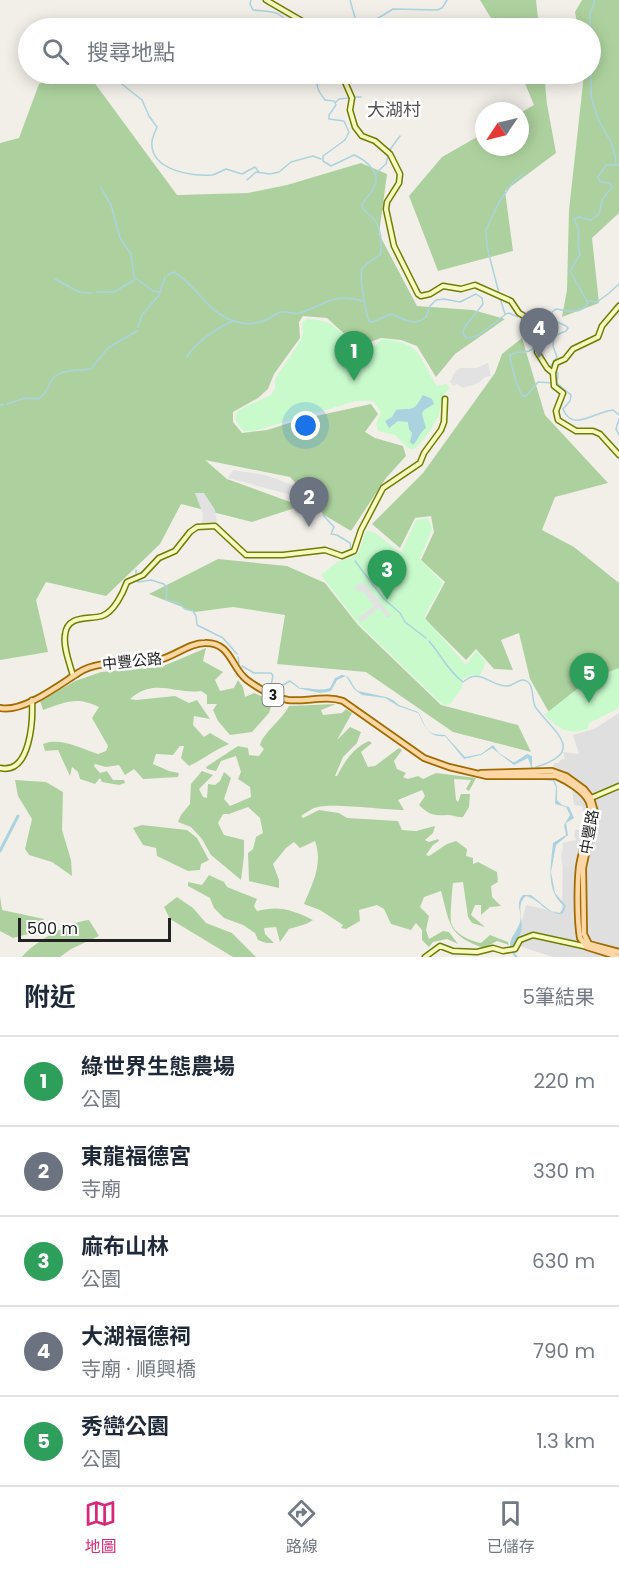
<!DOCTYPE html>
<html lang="zh-TW">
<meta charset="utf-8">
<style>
body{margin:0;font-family:Poppins,"Noto Sans TC",sans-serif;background:#f2f2f3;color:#1f2937}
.compass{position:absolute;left:475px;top:102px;width:54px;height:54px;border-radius:50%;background:#fff;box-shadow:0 3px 15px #0003;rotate:235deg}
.scale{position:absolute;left:18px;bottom:15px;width:153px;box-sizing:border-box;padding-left:6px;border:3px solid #222;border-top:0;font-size:16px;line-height:21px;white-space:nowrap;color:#222;-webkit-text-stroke:4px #fff;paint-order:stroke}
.you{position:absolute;left:306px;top:426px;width:21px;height:21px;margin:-15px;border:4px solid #fff;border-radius:50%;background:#1a73e8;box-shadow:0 0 0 9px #1a73e833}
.badge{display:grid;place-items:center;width:39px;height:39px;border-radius:50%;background:#db2777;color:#fff;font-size:20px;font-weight:700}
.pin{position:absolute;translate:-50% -50px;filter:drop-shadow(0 2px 3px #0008)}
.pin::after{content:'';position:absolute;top:32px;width:21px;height:18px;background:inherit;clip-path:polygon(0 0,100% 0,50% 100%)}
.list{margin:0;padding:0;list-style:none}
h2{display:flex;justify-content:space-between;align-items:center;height:78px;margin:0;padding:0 24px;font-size:26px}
h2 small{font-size:20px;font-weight:400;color:#747a83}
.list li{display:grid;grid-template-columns:39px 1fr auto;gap:18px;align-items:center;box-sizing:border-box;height:90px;padding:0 24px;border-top:2px solid #e0e1e3}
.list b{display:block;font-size:22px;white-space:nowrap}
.list p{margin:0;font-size:20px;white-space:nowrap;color:#747a83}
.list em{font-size:20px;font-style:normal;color:#747a83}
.icon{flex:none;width:33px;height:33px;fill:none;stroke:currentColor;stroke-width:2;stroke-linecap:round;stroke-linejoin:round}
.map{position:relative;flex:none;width:619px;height:957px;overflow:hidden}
.search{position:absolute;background:#fff;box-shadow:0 3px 15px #0003;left:18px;right:18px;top:18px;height:66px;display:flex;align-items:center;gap:15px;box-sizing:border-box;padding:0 21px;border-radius:33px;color:#747a83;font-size:22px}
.sheet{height:528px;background:#fff}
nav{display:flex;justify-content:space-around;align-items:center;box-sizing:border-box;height:84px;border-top:2px solid #e0e1e3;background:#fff;font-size:16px;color:#747a83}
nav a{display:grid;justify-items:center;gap:3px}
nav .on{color:#db2777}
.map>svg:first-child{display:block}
</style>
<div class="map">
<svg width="619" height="957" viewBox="0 0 619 957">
<rect width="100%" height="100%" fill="#f2efe9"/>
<path fill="#e0dfdf" d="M 619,713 L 619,957 L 553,957 L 516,945 L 526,905 L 562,913 L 563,843 L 577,840 L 574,836 L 576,829 L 583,833 L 585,816 L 582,806 L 574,805 L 572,789 L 553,769 L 554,763 L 559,763 L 560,760 L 565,759 L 563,752 L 579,754 L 573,735 L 594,729 Z"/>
<path fill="#add19e" d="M 480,0 L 536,0 L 539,28 L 497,28 Z
M 582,0 L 619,0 L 619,213 L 592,238 L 599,303 L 562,317 L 567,290 L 569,210 L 584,74 L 590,74 L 590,28 L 578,28 L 575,12 Z
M 62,74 L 88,74 L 177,195 L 248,193 L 287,185 L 361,163 L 387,174 L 379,234 L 417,306 L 473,310 L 505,319 L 455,354 L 436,377 L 417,346 L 401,340 L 381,338 L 362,345 L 353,342 L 327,318 L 303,316 L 299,322 L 300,338 L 274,374 L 268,389 L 258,398 L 233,412 L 233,422 L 242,433 L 267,430 L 302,419 L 371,404 L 378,414 L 365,432 L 375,438 L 403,446 L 406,456 L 386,478 L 351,531 L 324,515 L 290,477 L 205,460 L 227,479 L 301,506 L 252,522 L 181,504 L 160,544 L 106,596 L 46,582 L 36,600 L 48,652 L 0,660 L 0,143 L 19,138 L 39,84 Z
M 521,74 L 544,74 L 547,104 L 556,153 L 505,191 L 513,251 L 438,271 L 409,196 L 442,157 L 484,133 L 484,147 L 520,147 L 520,113 L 534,105 Z
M 522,338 L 545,415 L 608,483 L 555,497 L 542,530 L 574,547 L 619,583 L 619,706 L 555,723 L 530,679 L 519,633 L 501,640 L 513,670 L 494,669 L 476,649 L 466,660 L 425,619 L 445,582 L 421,560 L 434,532 L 431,516 L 415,518 L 400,548 L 372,524 L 423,473 L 495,373 L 502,354 Z
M 218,559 L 287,566 L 325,583 L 358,625 L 441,705 L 518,725 L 531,752 L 453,732 L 366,672 L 277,664 L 285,615 L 233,607 L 195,612 L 149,594 Z
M 206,648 L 203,661 L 223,672 L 215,680 L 220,691 L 234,688 L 238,680 L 243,687 L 245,697 L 254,693 L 273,701 L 269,713 L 252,732 L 230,735 L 218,721 L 213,710 L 217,704 L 207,704 L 207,695 L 201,691 C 176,695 155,677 130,699 L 136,700 L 175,696 L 189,703 L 197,700 L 210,719 L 194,716 L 193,725 L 204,737 L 210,733 L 229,744 C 214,750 204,759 189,766 L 181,758 L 184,746 L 180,746 L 173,755 L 156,754 L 153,764 L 169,771 L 179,773 L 178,777 L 143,779 L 134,769 L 125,775 L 119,765 L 106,767 L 95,764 L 94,766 L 100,773 L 107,771 L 113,780 L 124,780 L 125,783 L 119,785 L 102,782 L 100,778 L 95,784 L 80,779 L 78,772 L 72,767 L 70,776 L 58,750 L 45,751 L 43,744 C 61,737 81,749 98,754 L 106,751 L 108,746 L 92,718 L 99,707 C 76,696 66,702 43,710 L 40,701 L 75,681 L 101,672 L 161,667 Z
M 336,704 L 321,710 L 323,715 L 342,713 L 346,709 L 352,713 L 337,740 L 350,727 L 361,732 L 357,743 L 343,757 L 335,776 L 337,776 C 345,761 353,748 369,741 L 372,743 L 361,752 L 368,767 L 375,766 L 399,748 L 402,750 L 394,761 L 397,769 L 406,773 L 403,777 L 408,779 L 418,776 L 423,779 L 436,773 L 476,778 L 469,791 L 466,789 L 471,780 L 454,779 L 456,800 L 458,802 L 461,794 L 470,794 L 469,807 L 463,817 C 457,818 453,815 448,815 C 434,816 429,815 419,805 L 425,796 L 422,790 L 398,800 L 404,810 C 381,810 331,802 314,808 C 310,810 305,813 301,816 L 303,818 L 319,810 L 339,813 L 347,818 L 398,821 L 402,830 L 416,831 L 435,826 L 433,833 L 425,840 L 429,842 L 438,839 L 439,841 L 433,845 L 426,855 L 429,856 L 447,844 L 456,841 L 467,849 L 466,856 L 473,858 L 473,864 L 478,862 L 497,872 L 498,882 L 491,886 L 492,897 L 501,906 L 490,907 L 481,915 L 481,905 L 475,905 L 471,915 L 485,927 L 472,923 L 468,917 L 463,882 L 453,883 C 452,889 450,920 451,922 C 453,933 470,941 481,943 L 490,935 L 508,942 L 509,945 L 497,941 L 484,948 C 448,936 450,924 441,891 L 424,897 L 420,907 L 429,916 L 426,930 L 429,939 L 443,931 L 449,932 L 458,944 L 447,939 L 433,942 L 429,947 L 422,940 L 422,930 L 416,923 L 411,930 L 391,924 L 384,909 L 377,905 L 359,910 L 360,921 L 346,929 L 341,928 L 343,925 L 320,910 L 304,904 C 313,882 323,864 315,841 L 300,848 L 294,842 L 286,848 L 273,864 L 279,880 L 279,888 L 249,881 L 248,853 L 253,849 L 256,837 L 263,833 L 260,818 L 248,807 L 229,814 L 223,814 L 218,823 L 224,835 L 244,840 L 244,856 L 241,880 L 211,855 L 202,839 L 191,827 L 178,822 L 181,815 L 190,804 L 191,784 L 202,771 L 213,775 L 199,789 L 203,797 L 207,798 L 208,784 L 215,785 L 220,781 L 224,772 L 231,778 L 224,799 L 230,806 L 251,797 L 250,787 L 238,779 L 241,772 L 236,756 L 221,761 L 216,771 L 207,769 L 206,767 L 238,746 L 248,748 L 249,755 L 259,756 L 264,749 L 260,745 C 263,733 282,720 289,706 Z
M 15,780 L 46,782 L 63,792 L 62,830 L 71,860 L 72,876 L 52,862 L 29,855 L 25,849 L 32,819 L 18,796 Z
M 142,825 L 187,830 L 197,838 L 209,860 L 201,864 L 200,870 L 188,871 L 157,856 L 156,848 L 143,845 L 133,828 Z
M 209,875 L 224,882 L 227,887 L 257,899 L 254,906 L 257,911 C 279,905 293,910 313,920 L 306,924 L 289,929 L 280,942 L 276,927 L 264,928 L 265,934 L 274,943 L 266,943 L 258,940 L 255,933 L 243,925 L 224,918 L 214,908 L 210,898 L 188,886 L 188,882 L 202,885 Z
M 0,896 L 2,910 L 44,919 L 32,933 L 13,938 L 0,931 Z
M 177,897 L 193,908 L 206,923 L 232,933 L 256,957 L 233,957 L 170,919 L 164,907 Z
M 89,920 L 99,936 L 71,949 L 60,957 L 22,957 C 33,942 70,922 89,920 Z"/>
<path fill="#c8facc" d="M 307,319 C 338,320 337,332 358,350 L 374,347 L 382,339 C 424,344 417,355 437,386 L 446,384 L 450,388 L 443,396 L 438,417 L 430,431 L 419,445 L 414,449 L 409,449 L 395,435 L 378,431 L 376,424 L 381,412 L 373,401 L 356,401 L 254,431 L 243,431 L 236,421 L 235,415 L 239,410 L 271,395 L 275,389 L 275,379 L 301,340 L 303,333 L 302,323 Z
M 428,518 L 432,529 L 420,559 L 443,583 L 424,617 L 466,665 L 476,651 L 486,662 L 480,676 L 471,675 L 463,679 L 462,688 L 450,704 L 443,705 L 358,623 L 321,575 L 337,562 L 353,557 L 359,552 L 366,531 L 374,532 L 401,553 L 416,520 Z
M 619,668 L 619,708 L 589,723 L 588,729 C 565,735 561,729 544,715 L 591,678 Z"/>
<path fill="#e2e2e2" d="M 488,363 L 491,376 L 485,377 L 478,383 L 463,388 L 457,384 L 454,386 L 450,382 L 455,372 L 460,368 L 476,368 Z
M 233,470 L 266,475 L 307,491 L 317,501 L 311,505 L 291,495 L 228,478 Z
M 195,493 L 204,493 L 215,510 L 217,522 L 202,523 L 203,514 Z
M 365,583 L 391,616 L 388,618 L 379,608 L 361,622 L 358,618 L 374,606 L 362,590 L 358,592 L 354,588 L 359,584 Z
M 573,843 L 583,844 L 582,848 L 578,848 L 580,853 L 577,867 L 562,865 L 561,854 L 564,845 Z"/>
<path fill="#aad3df" d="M 423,395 L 432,399 L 434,404 L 424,410 L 422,414 L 426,428 C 419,433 419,439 413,445 L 410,442 L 412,433 L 409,429 L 408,422 L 398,421 L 389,428 L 385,421 L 392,417 L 396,410 C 413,407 412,414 423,395 Z
M 341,675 C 352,675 350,685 358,691 L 386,697 L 393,700 L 399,705 L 418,712 C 428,729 424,734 445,735 L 465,757 L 481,754 L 493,745 L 499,753 L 513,762 L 515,762 L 527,754 L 532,756 L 532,766 L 537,777 L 554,779 L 557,787 L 557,800 L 562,805 L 569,807 L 574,818 L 566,823 L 568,835 L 556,845 L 551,872 L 555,893 L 566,906 L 563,913 L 561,914 C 546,914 539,899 526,896 C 515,905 524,919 521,932 C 519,938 514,944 512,950 L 518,957 L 515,957 C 503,941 516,936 520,922 C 523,912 514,905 523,895 L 531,895 L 552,912 L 560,913 L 564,906 C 545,890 551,865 553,843 L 566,835 L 564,825 L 570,815 L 566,807 L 555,804 L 556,787 L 553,781 L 535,779 L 528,758 L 514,765 L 492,748 L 481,755 L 464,759 L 445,736 C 428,738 425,726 418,713 L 398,706 L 385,698 L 362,695 L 354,689 L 346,676 L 337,680 L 331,691 L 320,693 L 297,688 C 307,687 318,692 330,688 L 335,678 Z"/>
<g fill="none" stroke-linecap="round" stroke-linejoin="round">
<path stroke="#aad3df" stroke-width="1.5" d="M 251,0 L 250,4 L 253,10 C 268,12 284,9 288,28
M 350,0 L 358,28
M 362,28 L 393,9 L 437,10 L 442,8 L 447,0
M 590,28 L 590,14 L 595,0
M 590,30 L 593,37 L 591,50 L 591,96 L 598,119 L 611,142 L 616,159 L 615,163
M 118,74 L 116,77 L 118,81 L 142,100 L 149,116 L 157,127 C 155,132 153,136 152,141 C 149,170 192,177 212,175 C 217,174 221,171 226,169 L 242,174 L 255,167 L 259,172
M 316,74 C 318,87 315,87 325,100 L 334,101 L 336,105 L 329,115 L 329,119 L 344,121 L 349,132 L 345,140 L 323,156 L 323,161 L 331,166 L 354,155 C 366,160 383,174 373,189 C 370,195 365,198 362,205 C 364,211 366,212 371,216 C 381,225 383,243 380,255 C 374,259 365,263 362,270 C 359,275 366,314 369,321 L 372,322 L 391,314 C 404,319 414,327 426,317 L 430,306 L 436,300 L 444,299 L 460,302 L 476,294 L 482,298 L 483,304 L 464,328 L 463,333 L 466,338 L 477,336 L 506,314 L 509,313 L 518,317
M 316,81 L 326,79 L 333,74
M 354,97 L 361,97
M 335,103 L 339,99 L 349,98
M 389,151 L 400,136
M 376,173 L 386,164 L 388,156
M 247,180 L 256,172 L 270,174 L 279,172 L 291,162 L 313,156 L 321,159
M 101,188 L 111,205 L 120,238 L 131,254 L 134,277 L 153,291 L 161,292
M 168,275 L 174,272 C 197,285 207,313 234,321 C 247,326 257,324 270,318 C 273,316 278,312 282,312 C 289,311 293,315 300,313 C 325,305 334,292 362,301
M 55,279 L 79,292 L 92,293
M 97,292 L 114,292 L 134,280
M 499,293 L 487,247 L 486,230 L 499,202 L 514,181 L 524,173
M 609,293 L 619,284
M 500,298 L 505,314
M 588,301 L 597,302 L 608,294
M 521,319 C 528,325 544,345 529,351 C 522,353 516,351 510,355 C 510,363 518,391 523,396 L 526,396 L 538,382 L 553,383
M 138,327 L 142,315 L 159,295 L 165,277
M 187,357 C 197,340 216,329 233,321
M 557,384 L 558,373 L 550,367 L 557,357 L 553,346 L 554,336 L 566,331 L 568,328 L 566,326 L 553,320 L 552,312 L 556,309 C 567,311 581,315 588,303 L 570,271 L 580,254 L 578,246 L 579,231 L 574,219 L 579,217 L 591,220 L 599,214 L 602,200 L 612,187 L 610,183 L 600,182 L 598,177 L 606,165 L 619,165
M 558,384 L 571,395 L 570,401 L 563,409 C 572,433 596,411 613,410 L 619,415
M 48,388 C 52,368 75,371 91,369 L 108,348 L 137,331
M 7,404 L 25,398 L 39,399 L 47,390
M 0,405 L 4,405
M 619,419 L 616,429 L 619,435
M 323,515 L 334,527 L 331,534 L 337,535 L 350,543 L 351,551
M 355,561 L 383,598 L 400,613 L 405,622 L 426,638
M 136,576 L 136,570
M 137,580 L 138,582 L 151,580 L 164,584 L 167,589 L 166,600 L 179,603 L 185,609 L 193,611 L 196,616 L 197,625 L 223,638 L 237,654
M 429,641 C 441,655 448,671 463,682 C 466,680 468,678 471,677 C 483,673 495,687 507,686 C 514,686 520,676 528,682 C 535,688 531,701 536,708 C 554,732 587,752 536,767
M 238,657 L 239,663
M 242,666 L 254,673 L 271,673 L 273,676 L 271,685 L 274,690 L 290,681 L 298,687"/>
<path stroke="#aad3df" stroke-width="3" d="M 0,851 L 18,816"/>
<defs>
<path id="secondary" d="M 266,0 L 314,28
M 336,74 L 345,82 L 352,98 L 350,110 L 355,127 L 362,136 L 375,141 L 390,154 L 400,174 L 399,183 L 387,202 L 386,209 L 394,246 L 418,294 L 421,296 L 430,294 L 443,286 L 461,289 L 475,285 L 511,301 L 519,313 L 529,319 L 533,324 L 538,337 L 537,352 L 547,368 L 553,373 L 554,386 L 563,393 L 556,411 L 558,420 L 576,431 L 593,431 L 600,434 L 619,455
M 553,373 L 556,363 L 565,359 L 573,349 L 598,337 L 602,326 L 619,306
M 73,676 C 70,664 63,648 65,635 C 67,614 89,620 102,616 C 114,612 123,593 127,582 L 143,575 L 159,558 L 175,551 L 190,532 L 197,527 L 215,526 L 246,555 L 283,555 L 325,550 L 342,556 L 354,551 L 361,530 L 383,488 L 420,463 L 424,453 L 441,430 L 444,422 L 445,399
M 0,768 C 31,775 33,719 32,700
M 591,798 L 619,786
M 425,957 L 440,946 L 453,951 L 477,952 L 493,948 L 503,951 L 515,949 L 520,940 L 533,935 L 588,947"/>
<path id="primary" d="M 0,708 C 23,713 59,685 78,673 C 101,658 133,666 159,660 C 175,656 189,643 205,643 C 231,642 231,668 247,680 C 258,688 274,698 288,700 C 306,702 326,695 343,701 L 424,758 L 449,767 L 487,776 L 556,776 C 567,781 584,791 589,802 C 595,819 581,849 579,867 C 577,886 577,919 580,938 L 587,947 L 619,957
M 481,773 L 552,771 L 566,776 L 584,789 L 591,798 L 595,812 L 583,868 L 584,934 L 589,944 L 619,952"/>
</defs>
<use href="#secondary" stroke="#707d05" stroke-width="7"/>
<use href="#primary" stroke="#a06b00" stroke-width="8"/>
<use href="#secondary" stroke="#f7fabf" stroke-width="4"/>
<use href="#primary" stroke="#fcd6a4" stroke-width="4.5"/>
</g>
<g text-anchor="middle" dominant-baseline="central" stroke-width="5" stroke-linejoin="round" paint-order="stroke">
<rect fill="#fff" stroke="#646464" stroke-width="1.5" x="262.5" y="684" width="21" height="22" rx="4.5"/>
<g font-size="14" font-weight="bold" fill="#222">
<text x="273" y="695">3</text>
</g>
<g font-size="15" fill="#222" stroke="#fff">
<text transform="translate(132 661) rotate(-6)">中豐公路</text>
<text transform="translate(589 832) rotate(-80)">中豐路</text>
</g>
<g font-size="18" fill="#555" stroke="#fff">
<text x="394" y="109">大湖村</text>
</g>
</g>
</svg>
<svg class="compass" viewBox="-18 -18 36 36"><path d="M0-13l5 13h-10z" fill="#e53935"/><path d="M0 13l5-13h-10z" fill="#747a83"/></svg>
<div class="scale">500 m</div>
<div class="you"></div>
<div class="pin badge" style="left:354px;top:381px;background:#2e9e5b">1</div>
<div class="pin badge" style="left:309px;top:527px;background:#6b7280">2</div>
<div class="pin badge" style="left:387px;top:600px;background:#2e9e5b">3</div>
<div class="pin badge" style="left:539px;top:358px;background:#6b7280">4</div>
<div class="pin badge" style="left:589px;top:703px;background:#2e9e5b">5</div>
<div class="search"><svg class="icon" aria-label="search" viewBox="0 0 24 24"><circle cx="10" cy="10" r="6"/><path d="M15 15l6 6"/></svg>搜尋地點</div>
</div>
<section class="sheet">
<h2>附近<small>5筆結果</small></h2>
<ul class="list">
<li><span class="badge" style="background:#2e9e5b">1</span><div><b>綠世界生態農場</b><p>公園</p></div><em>220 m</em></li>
<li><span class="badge" style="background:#6b7280">2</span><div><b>東龍福德宮</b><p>寺廟</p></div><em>330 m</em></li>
<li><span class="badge" style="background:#2e9e5b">3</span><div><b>麻布山林</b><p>公園</p></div><em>630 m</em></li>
<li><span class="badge" style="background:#6b7280">4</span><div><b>大湖福德祠</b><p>寺廟 · 順興橋</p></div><em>790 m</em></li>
<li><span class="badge" style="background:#2e9e5b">5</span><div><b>秀巒公園</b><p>公園</p></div><em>1.3 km</em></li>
</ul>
</section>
<nav>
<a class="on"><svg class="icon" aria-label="map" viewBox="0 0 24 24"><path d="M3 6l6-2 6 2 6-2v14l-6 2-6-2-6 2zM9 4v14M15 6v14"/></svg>地圖</a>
<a><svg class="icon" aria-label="directions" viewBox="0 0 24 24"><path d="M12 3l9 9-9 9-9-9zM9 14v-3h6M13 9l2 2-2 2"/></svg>路線</a>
<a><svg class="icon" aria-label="saved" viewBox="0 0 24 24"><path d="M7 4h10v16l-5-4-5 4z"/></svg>已儲存</a>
</nav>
